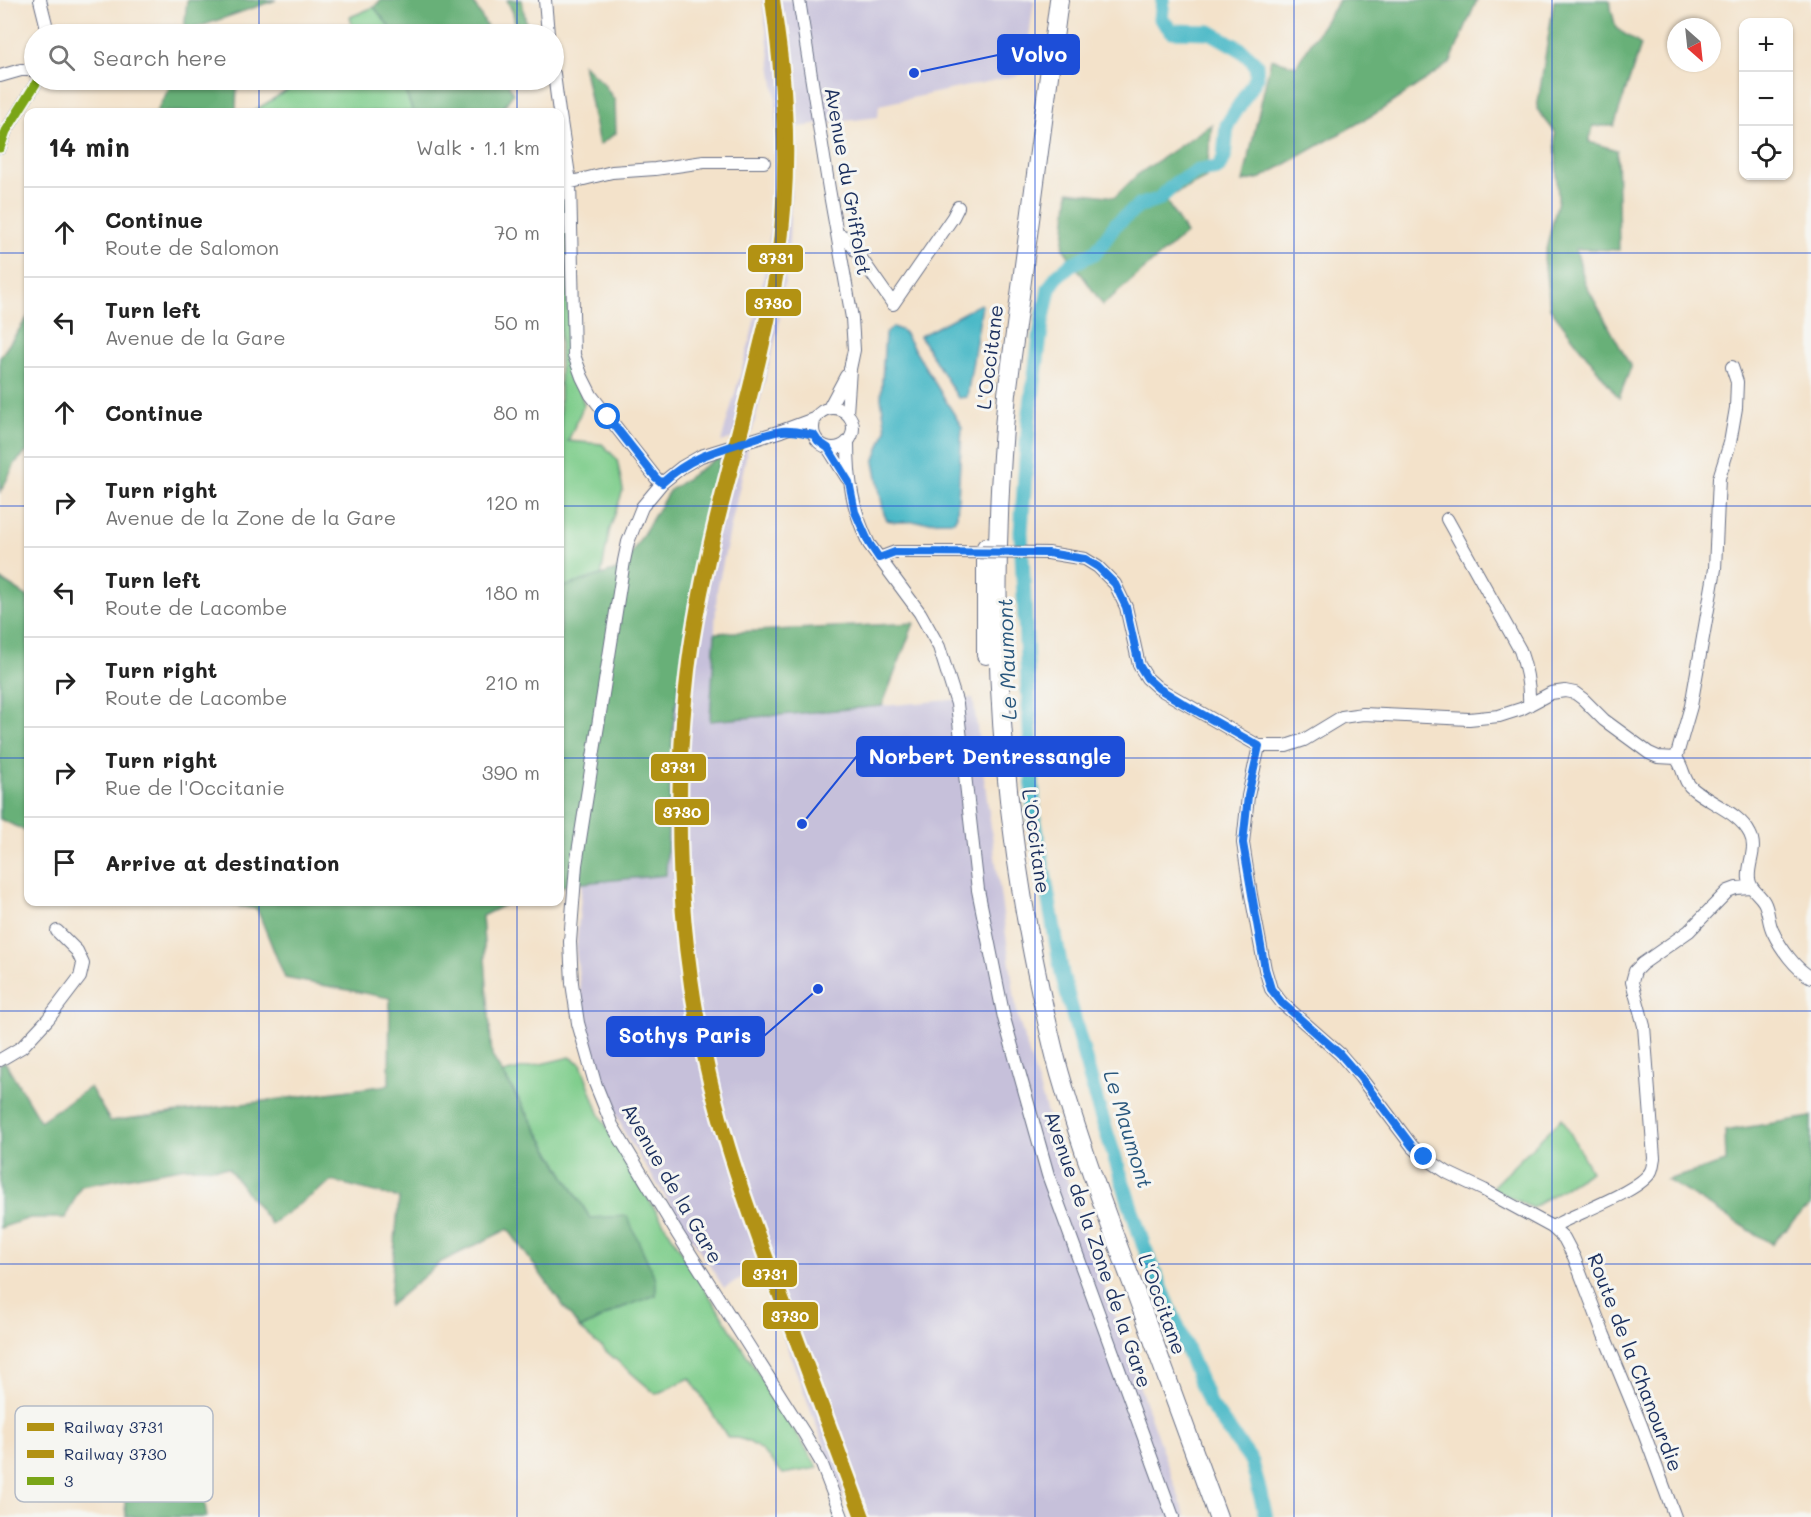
<!DOCTYPE html>
<meta charset="utf-8">
<style>
body{margin:0;font-family:Mali,sans-serif;background:#f6f6f6;color:#222}
.controls{position:absolute;right:18px;top:18px;display:grid;overflow:hidden;border-radius:12px;box-shadow:0 2px 4px #0004}
.controls button{width:54px;height:54px;display:grid;place-items:center;padding:0;border:0;border-bottom:2px solid #e0e0e0;background:#fff;color:#222;font:30px sans-serif}
.compass{position:absolute;left:1667px;top:18px;width:54px;height:54px;border-radius:50%;background:#fff;box-shadow:0 2px 4px #0004;rotate:153deg}
.stop{position:absolute;width:18px;height:18px;margin:-14px;border:4px solid #1a73e8;border-radius:50%;background:#fff}
.stop.end{background:#1a73e8;border-color:#fff;box-shadow:0 2px 6px #0008}
.list{margin:0;padding:0;list-style:none}
h2{display:flex;justify-content:space-between;align-items:center;height:78px;margin:0;padding:0 24px;font-size:26px}
h2 small{font-size:20px;font-weight:400;color:#767676}
.list li{display:grid;grid-template-columns:39px 1fr auto;gap:18px;align-items:center;box-sizing:border-box;height:90px;padding:0 24px;border-top:2px solid #e0e0e0}
.list b{display:block;font-size:22px;white-space:nowrap}
.list p{margin:0;font-size:20px;white-space:nowrap;color:#767676}
.list em{font-size:20px;font-style:normal;color:#767676}
.icon{flex:none;width:33px;height:33px;fill:none;stroke:currentColor;stroke-width:2;stroke-linecap:round;stroke-linejoin:round}
.map{position:relative;flex:none;width:1811px;height:1517px;overflow:hidden}
.search{position:absolute;background:#fff;box-shadow:0 2px 4px #0004;left:24px;top:24px;width:540px;height:66px;display:flex;align-items:center;gap:15px;box-sizing:border-box;padding:0 21px;border-radius:33px;color:#767676;font-size:22px}
.panel{position:absolute;background:#fff;box-shadow:0 2px 4px #0004;left:24px;top:108px;width:540px;height:798px;border-radius:12px}
.map>svg:first-child{display:block}
</style>
<div class="map">
<svg width="1811" height="1517" viewBox="0 0 1811 1517">
<rect width="100%" height="100%" fill="#f6f6f2"/>
<filter id="ink" filterUnits="userSpaceOnUse"><feTurbulence type="fractalNoise" baseFrequency=".0167" numOctaves="2"/><feDisplacementMap in="SourceGraphic" scale="12" xChannelSelector="R" yChannelSelector="G"/><feConvolveMatrix kernelMatrix="1 2 1 2 8 2 1 2 1" color-interpolation-filters="sRGB"/></filter>
<filter id="wash" filterUnits="userSpaceOnUse"><feTurbulence type="fractalNoise" baseFrequency=".008" numOctaves="4" result="noise"/><feDisplacementMap in="SourceGraphic" scale="24" xChannelSelector="R" yChannelSelector="G"/><feGaussianBlur stdDeviation="1.35" result="paint"/><feColorMatrix in="noise" values="0 0 0 0 0 0 0 0 0 0 0 0 0 0 0 0 0 1.4 0 .05"/><feComposite in="paint" operator="in"/></filter>
<g filter="url(#wash)">
<rect width="100%" height="100%" fill="#f3e2ca"/>
<path fill="#c6c0da" d="M 762,0 L 1034,0 L 1024,74 L 879,105 L 878,117 L 791,128 L 791,196 L 788,260 L 778,329 L 752,432 L 721,442 L 750,340 L 767,261 L 772,211 L 776,139 L 776,99 Z
M 748,448 L 717,590 L 710,721 L 973,698 L 1017,1014 L 1074,1202 L 1186,1517 L 851,1517 L 758,1270 L 724,1288 L 626,1136 L 609,1098 L 598,1072 L 583,1014 L 576,952 L 582,883 L 666,875 L 673,725 L 691,597 L 721,455 Z"/>
<path fill="#7fcd8c" stroke="#4d7e75" stroke-width="1.5" d="M 374,7 L 395,34 L 354,34 L 350,17 Z
M 363,80 L 401,80 L 413,112 L 252,112 L 291,88 L 363,82 Z
M 562,191 L 565,195 L 570,354 L 584,405 L 568,441 L 602,444 L 617,459 L 623,490 L 609,532 L 601,576 L 560,588 L 560,192 Z
M 570,1057 L 581,1064 L 599,1113 L 639,1184 L 818,1468 L 783,1474 C 768,1457 753,1436 728,1438 L 690,1378 L 656,1394 L 580,1329 L 621,1308 L 656,1295 L 590,1218 L 503,1073 Z
M 1562,1118 L 1591,1171 L 1532,1208 L 1491,1188 Z"/>
<path fill="#67b078" stroke="#41706b" stroke-width="1.5" d="M 187,0 L 276,0 L 184,32 Z
M 381,0 L 472,0 L 491,34 L 395,34 L 374,7 Z
M 507,0 L 522,0 L 528,34 L 517,34 L 513,13 Z
M 1339,0 L 1477,0 L 1450,63 L 1378,112 L 1261,178 L 1243,182 L 1271,59 L 1296,66 Z
M 1554,0 L 1609,0 L 1616,28 L 1641,45 L 1614,126 L 1593,126 L 1589,142 L 1617,150 L 1619,250 L 1576,249 L 1585,283 L 1631,367 L 1619,398 L 1550,308 L 1544,258 L 1558,200 L 1555,132 L 1537,109 Z
M 583,64 L 603,83 L 615,101 L 616,133 L 599,145 Z
M 174,80 L 237,80 L 236,112 L 156,112 Z
M 401,80 L 507,80 L 513,94 L 500,112 L 413,112 Z
M 1212,124 L 1206,178 L 1165,199 L 1186,233 L 1103,305 L 1063,248 L 1069,191 L 1115,197 L 1137,175 Z
M 28,317 L 28,451 L 16,462 L 0,493 L 0,357 Z
M 721,455 L 691,597 L 673,725 L 666,875 L 572,884 L 560,887 L 560,588 L 623,568 L 669,491 Z
M 0,579 L 28,597 L 28,832 L 0,819 Z
M 914,623 L 882,706 L 710,721 L 715,633 Z
M 207,902 L 510,902 L 482,916 L 492,1056 L 590,1218 L 627,1216 L 656,1280 L 656,1295 L 621,1308 L 580,1329 L 508,1229 L 441,1262 L 389,1306 L 399,1198 L 332,1181 L 271,1224 L 228,1168 L 186,1167 L 81,1186 L 65,1218 L 30,1218 L 0,1228 L 0,1064 L 5,1062 L 40,1121 L 90,1087 L 110,1121 L 389,1085 L 390,998 L 285,978 L 257,909 Z
M 1811,1117 L 1811,1206 L 1802,1212 L 1772,1244 L 1667,1180 L 1726,1162 L 1725,1131 Z
M 200,1473 L 207,1517 L 126,1517 L 123,1476 Z"/>
<path fill="#4cb9c7" stroke="#347492" stroke-width="1.5" d="M 980,304 L 982,305 L 967,397 L 958,398 L 920,336 Z
M 893,327 L 903,331 L 962,427 L 957,516 L 954,521 L 895,522 L 887,520 L 884,514 L 874,462 L 886,430 L 881,398 L 885,334 Z"/>
<g fill="none" stroke-linecap="round" stroke-linejoin="round">
<path stroke="#4cb9c7" stroke-width="15" d="M 1163,0 L 1161,19 L 1172,31 L 1210,32 L 1240,49 L 1256,64 L 1257,77 L 1227,125 L 1224,158 L 1218,168 L 1198,171 L 1176,183 L 1158,200 L 1140,205 L 1116,224 L 1096,252 L 1070,265 L 1057,276 L 1049,289 L 1042,323 L 1029,419 L 1021,532 L 1034,817 L 1062,974 L 1097,1103 L 1143,1244 L 1209,1403 L 1252,1462 L 1266,1517"/>
</g>
</g>
<g filter="url(#ink)">
<g fill="none" stroke-linecap="round" stroke-linejoin="round">
<defs>
<path id="minor" d="M 40,0 L 46,24 L 46,34
M 545,0 L 548,34
M 799,0 L 829,189 L 852,318 L 854,350 L 850,369 L 847,413
M 554,74 L 559,112
M 0,76 L 21,70 L 34,70
M 560,115 L 570,182 L 574,355 L 582,377 L 591,395 L 656,478 L 662,483
M 0,148 L 6,131 L 38,80
M 560,185 L 612,172 L 655,169 L 704,162 L 764,162
M 839,235 L 843,236 L 849,241 L 893,304 L 953,217 L 958,207
M813 428a20 20 0 1 1 40 0a20 20 0 1 1-40 0Z
M 829,408 L 846,376
M 816,418 L 781,431 L 701,456 L 682,467 L 662,483 L 642,507 L 628,542 L 624,561 L 576,865 L 570,942 L 572,983 L 578,1023 L 595,1083 L 612,1125 L 677,1233 L 804,1433 L 821,1462 L 842,1517
M 848,442 C 848,480 852,509 869,544 L 920,613 L 939,647 L 957,704 L 978,890 L 1004,1018 L 1048,1175 L 1173,1517
M 828,448 L 847,478
M 1447,519 L 1520,650 C 1526,667 1530,686 1529,705
M 1048,553 L 1085,559 L 1098,567 L 1115,584 L 1126,607 L 1139,665 L 1147,678 L 1158,688 L 1259,746 L 1286,746 L 1304,740 L 1342,717 L 1363,714 L 1469,719 L 1499,716 L 1521,709 L 1551,693 L 1565,691 L 1575,693 L 1583,699 L 1604,720 L 1649,753 L 1658,757 L 1676,758 C 1684,767 1683,782 1693,789 C 1711,804 1740,813 1750,834 C 1758,849 1747,864 1749,879 C 1750,890 1759,893 1764,902 C 1769,911 1768,923 1773,932 C 1780,947 1796,970 1811,977
M 879,558 L 895,552 L 954,552
M 1259,746 L 1248,796 L 1243,843 L 1251,895 L 1265,969 L 1271,989 L 1282,1003 L 1340,1054 L 1360,1077 L 1412,1146 L 1424,1157 L 1448,1173 L 1484,1190 L 1552,1227 L 1564,1238 L 1574,1257 L 1604,1335 L 1641,1425 L 1675,1517
M 1676,758 L 1691,706 L 1715,569 L 1719,478 L 1730,443 L 1736,408 L 1737,382 L 1732,367
M 0,1060 L 22,1047 L 48,1019 L 80,977 L 83,964 L 77,951 L 57,931
M 1552,1227 C 1574,1214 1641,1191 1651,1171 C 1653,1167 1653,1162 1654,1158 L 1644,1026 L 1632,982 L 1635,971 L 1642,964 L 1689,931 L 1728,891 L 1736,888 L 1750,887"/>
<path id="highway" d="M 1059,0 L 1007,394 C 989,582 996,770 1033,955 C 1041,995 1049,1035 1060,1074 C 1081,1147 1107,1217 1134,1288 C 1162,1365 1190,1441 1218,1517
M 986,547 L 986,655"/>
</defs>
<use href="#minor" stroke="#676e84" stroke-width="14"/>
<use href="#highway" stroke="#676e84" stroke-width="20"/>
<use href="#minor" stroke="#fff" stroke-width="12"/>
<use href="#highway" stroke="#fff" stroke-width="18"/>
<defs>
<path id="minor-bridge" d="M 954,552 L 1048,553"/>
</defs>
<use href="#minor-bridge" stroke="#676e84" stroke-width="14" stroke-linecap="butt"/>
<use href="#minor-bridge" stroke="#fff" stroke-width="12"/>
<defs>
<path id="bus-1" d="M 0,148 L 6,131 L 38,80"/>
</defs>
<use href="#bus-1" stroke="#f6f6f2" stroke-width="14"/>
<use href="#bus-1" stroke="#7aa518" stroke-width="9"/>
<defs>
<path id="rail-1" d="M 770,0 C 783,91 788,182 774,273 C 768,311 757,349 748,387 C 725,478 699,569 687,662 C 670,800 674,946 708,1082 C 729,1165 759,1246 789,1326 C 813,1390 836,1453 860,1517"/>
<path id="rail-2" d="M 775,0 C 780,36 786,72 787,109 C 791,176 785,245 772,311 C 748,431 705,548 690,670 C 675,804 680,942 711,1074 C 729,1155 759,1234 789,1312 C 814,1380 840,1448 865,1517"/>
</defs>
<use href="#rail-1" stroke="#f6f6f2" stroke-width="15"/>
<use href="#rail-2" stroke="#f6f6f2" stroke-width="15"/>
<use href="#rail-1" stroke="#b29213" stroke-width="10"/>
<use href="#rail-2" stroke="#b29213" stroke-width="10"/>
</g>
</g>
<g fill="none" stroke-linecap="round" stroke-linejoin="round" filter="url(#ink)">
<path stroke="#1a73e8" stroke-width="8" d="M 608,417 L 656,478 L 662,483 C 690,457 715,451 750,440 C 760,437 771,432 782,431 C 792,430 804,433 814,435 L 818,441 L 828,448 L 849,482 L 855,512 L 869,543 L 879,558 L 895,552 L 1048,553 L 1085,559 L 1098,567 L 1115,584 L 1126,607 L 1139,665 L 1147,678 L 1158,688 L 1184,704 L 1259,746 L 1248,796 L 1243,843 L 1265,969 L 1271,989 L 1282,1003 L 1340,1054 L 1360,1077 L 1412,1146 L 1424,1157"/>
</g>
<path fill="none" stroke="#1d4ed8" stroke-width="1.5" stroke-opacity="0.55" d="M 259,0 L 259,34M 517,0 L 517,34M 776,0 L 776,1517M 1035,0 L 1035,1517M 1294,0 L 1294,1517M 1552,0 L 1552,1517M 259,80 L 259,112M 517,80 L 517,112M 0,253 L 28,253M 560,253 L 1811,253M 0,506 L 28,506M 560,506 L 1811,506M 0,758 L 28,758M 560,758 L 1811,758M 259,902 L 259,1517M 517,902 L 517,1517M 0,1011 L 1811,1011M 0,1264 L 1811,1264"/>
<g text-anchor="middle" dominant-baseline="central" stroke-width="6" stroke-linejoin="round" paint-order="stroke">
<g font-size="20" fill="#1b2f5e" stroke="#f6f6f2">
<text transform="translate(849 181) rotate(80)">Avenue du Griffolet</text>
<text transform="translate(989 357) rotate(-83)">L'Occitane</text>
<text transform="translate(1037 841) rotate(82)">L'Occitane</text>
<text transform="translate(673 1183) rotate(60)">Avenue de la Gare</text>
<text transform="translate(1099 1249) rotate(71)">Avenue de la Zone de la Gare</text>
<text transform="translate(1163 1304) rotate(70)">L'Occitane</text>
<text transform="translate(1636 1362) rotate(69)">Route de la Chanourdie</text>
</g>
<g font-size="21" font-style="italic" fill="#2a587e" stroke="#f6f6f2">
<text transform="translate(1006 659) rotate(-92)">Le Maumont</text>
<text transform="translate(1129 1129) rotate(73)">Le Maumont</text>
</g>
</g>
<rect x="15" y="1406" width="198" height="96" rx="9" fill="#f6f6f2" stroke="#b4bac6" stroke-width="1.5"/>
<rect x="27" y="1423" width="27" height="8" fill="#b29213"/>
<rect x="27" y="1450" width="27" height="8" fill="#b29213"/>
<rect x="27" y="1477" width="27" height="8" fill="#7aa518"/>
<g font-size="16" fill="#1b2f5e">
<text x="64" y="1433">Railway 3731</text>
<text x="64" y="1460">Railway 3730</text>
<text x="64" y="1487">3</text>
</g>
<path fill="none" stroke="#1d4ed8" stroke-width="2" d="M914 73L998 55M802 824L857 756M818 989L764 1036"/>
<g fill="#1d4ed8" stroke="#f6f6f2" stroke-width="2">
<circle cx="914" cy="73" r="6"/>
<circle cx="802" cy="824" r="6"/>
<circle cx="818" cy="989" r="6"/>
</g>
<g fill="#1d4ed8" stroke="#1d4ed8" stroke-width="2">
<rect x="998" y="35" width="81" height="39" rx="6"/>
<rect x="857" y="737" width="267" height="39" rx="6"/>
<rect x="607" y="1017" width="157" height="39" rx="6"/>
</g>
<g font-size="21" text-anchor="middle" font-weight="bold" fill="#fff">
<text x="1039" y="62">Volvo</text>
<text x="990" y="764">Norbert Dentressangle</text>
<text x="685" y="1043">Sothys Paris</text>
</g>
<g stroke="#f6f6f2" stroke-width="2">
<rect x="747" y="244" width="57" height="29" rx="6" fill="#b29213"/>
<rect x="745" y="288" width="57" height="29" rx="6" fill="#b29213"/>
<rect x="650" y="753" width="57" height="29" rx="6" fill="#b29213"/>
<rect x="654" y="798" width="56" height="28" rx="6" fill="#b29213"/>
<rect x="741" y="1259" width="57" height="29" rx="6" fill="#b29213"/>
<rect x="762" y="1301" width="57" height="29" rx="6" fill="#b29213"/>
</g>
<g font-size="16" text-anchor="middle" font-weight="bold" fill="#fff">
<text x="776" y="264">3731</text>
<text x="773" y="309">3730</text>
<text x="678" y="773">3731</text>
<text x="682" y="818">3730</text>
<text x="770" y="1280">3731</text>
<text x="790" y="1322">3730</text>
</g>
</svg>
<div class="controls">
<button>+</button>
<button>−</button>
<button><svg class="icon" aria-label="locate" viewBox="0 0 24 24"><circle cx="12" cy="12" r="6"/><path d="M12 2v4M12 18v4M2 12h4M18 12h4"/></svg></button>
</div>
<svg class="compass" viewBox="-18 -18 36 36"><path d="M0-13l5 13h-10z" fill="#e53935"/><path d="M0 13l5-13h-10z" fill="#767676"/></svg>
<div class="stop" style="left:608px;top:417px"></div>
<div class="stop end" style="left:1424px;top:1157px"></div>
<div class="search"><svg class="icon" aria-label="search" viewBox="0 0 24 24"><circle cx="10" cy="10" r="6"/><path d="M15 15l6 6"/></svg>Search here</div>
<section class="panel">
<h2>14 min<small>Walk · 1.1 km</small></h2>
<ul class="list">
<li><svg class="icon" aria-label="ahead" viewBox="0 0 24 24"><path d="M12 20V5M6 11l6-6 6 6"/></svg><div><b>Continue</b><p>Route de Salomon</p></div><em>70 m</em></li>
<li><svg class="icon" aria-label="left" viewBox="0 0 24 24"><path d="M17 20v-9H6M10 6l-5 5 5 5"/></svg><div><b>Turn left</b><p>Avenue de la Gare</p></div><em>50 m</em></li>
<li><svg class="icon" aria-label="ahead" viewBox="0 0 24 24"><path d="M12 20V5M6 11l6-6 6 6"/></svg><div><b>Continue</b></div><em>80 m</em></li>
<li><svg class="icon" aria-label="right" viewBox="0 0 24 24"><path d="M7 20v-9h11M14 6l5 5-5 5"/></svg><div><b>Turn right</b><p>Avenue de la Zone de la Gare</p></div><em>120 m</em></li>
<li><svg class="icon" aria-label="left" viewBox="0 0 24 24"><path d="M17 20v-9H6M10 6l-5 5 5 5"/></svg><div><b>Turn left</b><p>Route de Lacombe</p></div><em>180 m</em></li>
<li><svg class="icon" aria-label="right" viewBox="0 0 24 24"><path d="M7 20v-9h11M14 6l5 5-5 5"/></svg><div><b>Turn right</b><p>Route de Lacombe</p></div><em>210 m</em></li>
<li><svg class="icon" aria-label="right" viewBox="0 0 24 24"><path d="M7 20v-9h11M14 6l5 5-5 5"/></svg><div><b>Turn right</b><p>Rue de l'Occitanie</p></div><em>390 m</em></li>
<li><svg class="icon" aria-label="arrive" viewBox="0 0 24 24"><path d="M6 21V4h12l-3 4 3 4H6"/></svg><div><b>Arrive at destination</b></div></li>
</ul>
</section>
</div>
